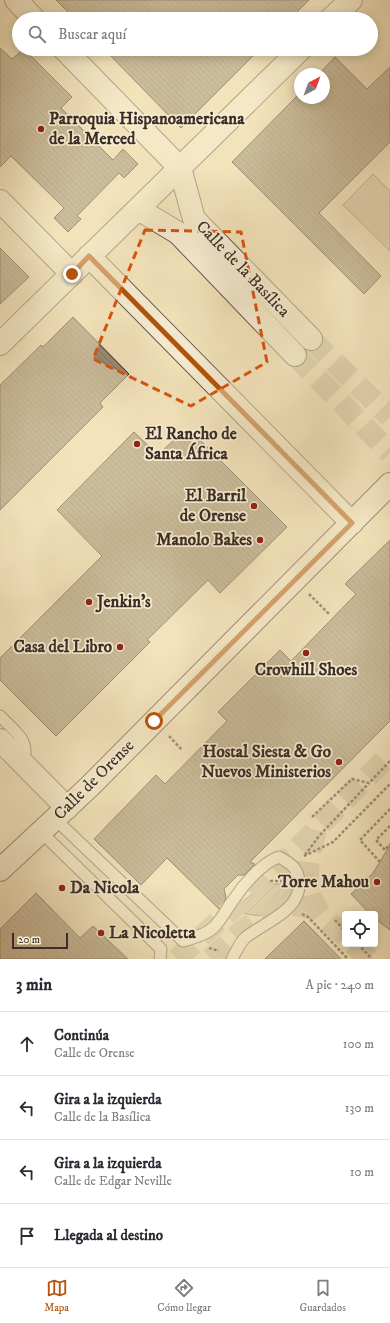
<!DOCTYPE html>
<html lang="es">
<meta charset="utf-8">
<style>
body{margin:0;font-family:"IM FELL DW Pica",serif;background:#f7f7f7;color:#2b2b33}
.controls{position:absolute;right:12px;bottom:12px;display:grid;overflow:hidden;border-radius:4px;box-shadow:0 2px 10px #0003}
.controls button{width:36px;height:36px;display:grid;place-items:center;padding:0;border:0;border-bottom:1px solid #e1e1e2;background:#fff;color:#2b2b33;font:20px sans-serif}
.compass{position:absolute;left:294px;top:68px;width:36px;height:36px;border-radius:50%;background:#fff;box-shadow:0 2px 10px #0003;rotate:41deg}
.scale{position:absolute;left:12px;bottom:10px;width:56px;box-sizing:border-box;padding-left:4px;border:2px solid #3b2e26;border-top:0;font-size:11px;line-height:14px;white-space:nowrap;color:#3b2e26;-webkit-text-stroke:3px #f7edd3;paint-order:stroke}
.stop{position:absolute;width:12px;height:12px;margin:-9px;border:3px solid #b45309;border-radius:50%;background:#fff}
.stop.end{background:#b45309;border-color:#fff;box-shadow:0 1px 4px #0008}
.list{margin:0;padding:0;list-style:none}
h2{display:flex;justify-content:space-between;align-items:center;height:52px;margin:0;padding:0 16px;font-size:17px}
h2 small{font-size:13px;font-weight:400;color:#7c7c81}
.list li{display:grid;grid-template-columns:26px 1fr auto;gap:12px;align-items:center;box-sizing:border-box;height:64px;padding:0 16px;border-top:1px solid #e1e1e2}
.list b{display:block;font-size:15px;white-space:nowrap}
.list p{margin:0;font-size:13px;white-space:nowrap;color:#7c7c81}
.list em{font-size:13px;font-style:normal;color:#7c7c81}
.icon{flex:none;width:22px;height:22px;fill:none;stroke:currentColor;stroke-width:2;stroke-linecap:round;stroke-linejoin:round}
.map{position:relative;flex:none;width:390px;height:959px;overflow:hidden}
.search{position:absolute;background:#fff;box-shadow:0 2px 10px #0003;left:12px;right:12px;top:12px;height:44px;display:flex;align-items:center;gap:10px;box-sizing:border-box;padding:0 14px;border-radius:22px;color:#7c7c81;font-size:15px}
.sheet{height:308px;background:#fff}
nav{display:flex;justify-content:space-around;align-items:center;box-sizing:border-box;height:56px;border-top:1px solid #e1e1e2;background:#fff;font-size:11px;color:#7c7c81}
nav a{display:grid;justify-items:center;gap:2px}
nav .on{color:#b45309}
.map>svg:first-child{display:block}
</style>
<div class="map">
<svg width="390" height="959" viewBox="0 0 390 959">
<defs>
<pattern id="garden-furrows" width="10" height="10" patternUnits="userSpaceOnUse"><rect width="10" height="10" fill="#d4c4a2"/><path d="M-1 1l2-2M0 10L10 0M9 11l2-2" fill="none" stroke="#ada084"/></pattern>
<pattern id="building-back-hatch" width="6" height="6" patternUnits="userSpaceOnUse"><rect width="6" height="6" fill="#9b8c73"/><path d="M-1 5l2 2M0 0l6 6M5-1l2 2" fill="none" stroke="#80735e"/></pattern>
</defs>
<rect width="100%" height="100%" fill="#f3e3bb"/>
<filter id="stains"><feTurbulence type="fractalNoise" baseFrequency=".005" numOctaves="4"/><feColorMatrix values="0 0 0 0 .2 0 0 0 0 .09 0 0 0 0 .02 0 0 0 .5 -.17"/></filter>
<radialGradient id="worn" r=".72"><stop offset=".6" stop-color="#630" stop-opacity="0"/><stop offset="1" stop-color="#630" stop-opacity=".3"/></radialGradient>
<path fill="url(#garden-furrows)" stroke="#887964" d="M 273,884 C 281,884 288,883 294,889 C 294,894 290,899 286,902 C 269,920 255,917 234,910 C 245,898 257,890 273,884 Z"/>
<path fill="#d4c4a2" stroke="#887964" d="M 373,174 L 390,191 L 390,251 L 343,205 Z"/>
<path fill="url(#building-back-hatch)" stroke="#3b2e26" d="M 56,0 L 309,0 L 290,19 L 75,19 Z
M 0,48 L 12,59 L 24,49 L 72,97 L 61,108 L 113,160 L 123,149 L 138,164 L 124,178 L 119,173 L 77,216 L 81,219 L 68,232 L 54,218 L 64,208 L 11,156 L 0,167 Z
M 104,49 L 260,49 L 181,128 Z
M 335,57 L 367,89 L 390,67 L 390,142 L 319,213 L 381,276 L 364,294 L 232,162 L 300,93 L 300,98 L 324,98 L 324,74 L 319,74 Z
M 0,248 L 29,277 L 0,304 Z
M 73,317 L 129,374 L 100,403 L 103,407 L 0,510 L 0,385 L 41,345 L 43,347 Z
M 189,429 L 287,527 L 220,593 L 208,580 L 147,640 L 150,642 L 56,736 L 0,680 L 0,658 L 102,556 L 57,510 L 134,432 L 158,455 L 181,433 L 183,434 Z
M 390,540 L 390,721 L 250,862 L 255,864 L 244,875 L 238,875 L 224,889 L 226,898 L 219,909 L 167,858 L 141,885 L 94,839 L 156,775 L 165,784 L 227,721 L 218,712 L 280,650 L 291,661 L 356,594 L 345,584 Z
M 390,845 L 390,930 L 375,919 L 375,914 L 370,914 L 351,894 L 373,873 Z
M 36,893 L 80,938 L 93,926 L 128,959 L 0,959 L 0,929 Z
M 304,921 L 341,959 L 265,959 Z"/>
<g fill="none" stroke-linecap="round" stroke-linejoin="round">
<path stroke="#cebf9d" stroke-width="22" stroke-dasharray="22 11" stroke-linecap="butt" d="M 311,339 L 390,417
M 295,355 L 390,453
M 316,830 C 309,856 301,887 318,910 C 325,920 336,928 345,936
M 353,944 L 369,959
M 177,959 L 289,857 L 390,754
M 211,959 L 243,930 L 270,909 L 296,905 L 318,910"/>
<defs>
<path id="lane" d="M 0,716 C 15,732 31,740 23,763
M 55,819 L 183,941 C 193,938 206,935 214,927 C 222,919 227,908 234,899 C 244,884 262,863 279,857 C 292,864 299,869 299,884 C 300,911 263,923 245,938 C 239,944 236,952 232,959
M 40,831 L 161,949 L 160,959"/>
<path id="street" d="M 16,0 L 34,19
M 331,19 L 351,0
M 64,49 L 180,168 L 194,219 L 311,339
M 0,201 L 72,274
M 138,209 L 178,233 L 295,355
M 89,256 L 352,523
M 0,344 L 301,49
M 0,740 L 67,808"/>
<path id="secondary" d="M 0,870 L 89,787 L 390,484"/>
</defs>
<use href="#lane" stroke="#695b4b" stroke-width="13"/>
<use href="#street" stroke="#695b4b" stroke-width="24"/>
<use href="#secondary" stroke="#3b2e26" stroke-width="24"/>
<path stroke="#3b2e26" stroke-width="2.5" stroke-dasharray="3 2" stroke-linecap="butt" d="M 309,594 L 330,615
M 169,736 L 182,750
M 312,817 L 352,779 L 369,783 L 390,761
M 390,826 L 376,840 L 385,850 L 390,844
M 305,855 L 319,836 L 369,783
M 304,856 L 333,842 L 390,784
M 380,862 L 360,840 L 390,809
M 270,881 L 285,881
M 302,914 L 308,917 L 348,959
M 335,920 L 345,931
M 358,944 L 372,959
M 209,948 L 219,951"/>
<use href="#lane" stroke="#f7edd3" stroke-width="11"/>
<use href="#street" stroke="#f7edd3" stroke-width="22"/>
<use href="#secondary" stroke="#f7edd3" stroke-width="22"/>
</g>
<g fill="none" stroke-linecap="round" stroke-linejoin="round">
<path stroke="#b45309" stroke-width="5" d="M 72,274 L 89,256 L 352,523 L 154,721"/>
</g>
<path d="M0 0H390V959H0ZM 145,230 L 241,232 L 267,362 L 191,406 L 93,359 Z" fill="#f3e3bb" fill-opacity=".55" fill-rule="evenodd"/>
<path fill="none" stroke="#d7550f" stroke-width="3" stroke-dasharray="8 5" stroke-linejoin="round" d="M 145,230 L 241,232 L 267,362 L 191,406 L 93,359 Z"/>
<g fill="#8f2418" stroke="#f7edd3" stroke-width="1.5">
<circle cx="41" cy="129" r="4"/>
<circle cx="137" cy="444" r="4"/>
<circle cx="254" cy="506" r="4"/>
<circle cx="260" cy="540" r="4"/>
<circle cx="89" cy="602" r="4"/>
<circle cx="120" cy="647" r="4"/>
<circle cx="306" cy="653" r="4"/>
<circle cx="339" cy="762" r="4"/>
<circle cx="377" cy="882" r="4"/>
<circle cx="62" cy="888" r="4"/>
<circle cx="101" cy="933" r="4"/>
</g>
<g text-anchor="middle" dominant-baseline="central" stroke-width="3.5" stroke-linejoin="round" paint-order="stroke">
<g font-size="17" font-weight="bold" fill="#3b2e26" stroke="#f7edd3" text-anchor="start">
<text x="49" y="119">Parroquia Hispanoamericana<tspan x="49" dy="20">de la Merced</tspan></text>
<text x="145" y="434">El Rancho de<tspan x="145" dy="20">Santa África</tspan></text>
<text x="246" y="496" text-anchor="end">El Barril<tspan x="246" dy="20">de Orense</tspan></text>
<text x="252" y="540" text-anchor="end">Manolo Bakes</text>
<text x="97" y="602">Jenkin's</text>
<text x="112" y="647" text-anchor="end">Casa del Libro</text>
<text x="306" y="670" text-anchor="middle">Crowhill Shoes</text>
<text x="331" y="752" text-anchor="end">Hostal Siesta &amp; Go<tspan x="331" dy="20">Nuevos Ministerios</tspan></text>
<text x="369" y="882" text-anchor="end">Torre Mahou</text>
<text x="70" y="888">Da Nicola</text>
<text x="109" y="933">La Nicoletta</text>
</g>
<g font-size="17" fill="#3b2e26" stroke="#f7edd3">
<text transform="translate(243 269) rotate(46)">Calle de la Basílica</text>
<text transform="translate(94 780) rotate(-45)">Calle de Orense</text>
</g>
</g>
<rect width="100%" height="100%" filter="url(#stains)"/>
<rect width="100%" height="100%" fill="url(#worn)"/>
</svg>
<div class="controls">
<button><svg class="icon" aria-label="locate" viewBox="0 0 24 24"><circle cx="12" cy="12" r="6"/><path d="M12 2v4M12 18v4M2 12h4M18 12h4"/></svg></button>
</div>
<svg class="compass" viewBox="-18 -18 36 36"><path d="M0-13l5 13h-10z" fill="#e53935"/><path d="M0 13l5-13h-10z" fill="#7c7c81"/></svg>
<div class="scale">20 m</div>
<div class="stop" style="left:154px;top:721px"></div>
<div class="stop end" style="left:72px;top:274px"></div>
<div class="search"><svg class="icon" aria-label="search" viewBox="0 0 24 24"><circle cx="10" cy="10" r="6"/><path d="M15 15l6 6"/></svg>Buscar aquí</div>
</div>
<section class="sheet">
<h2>3 min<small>A pie · 240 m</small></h2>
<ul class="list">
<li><svg class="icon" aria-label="ahead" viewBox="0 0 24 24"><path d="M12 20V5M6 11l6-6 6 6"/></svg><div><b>Continúa</b><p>Calle de Orense</p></div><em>100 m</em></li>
<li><svg class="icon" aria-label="left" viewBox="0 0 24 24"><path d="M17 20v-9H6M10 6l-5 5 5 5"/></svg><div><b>Gira a la izquierda</b><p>Calle de la Basílica</p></div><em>130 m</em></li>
<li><svg class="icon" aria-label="left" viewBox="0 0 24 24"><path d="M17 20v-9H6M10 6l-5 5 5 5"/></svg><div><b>Gira a la izquierda</b><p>Calle de Edgar Neville</p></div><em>10 m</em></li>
<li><svg class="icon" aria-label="arrive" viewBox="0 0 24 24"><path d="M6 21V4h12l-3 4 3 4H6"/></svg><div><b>Llegada al destino</b></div></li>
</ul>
</section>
<nav>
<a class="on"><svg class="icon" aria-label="map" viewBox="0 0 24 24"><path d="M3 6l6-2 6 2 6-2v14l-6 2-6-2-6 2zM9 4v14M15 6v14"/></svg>Mapa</a>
<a><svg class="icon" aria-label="directions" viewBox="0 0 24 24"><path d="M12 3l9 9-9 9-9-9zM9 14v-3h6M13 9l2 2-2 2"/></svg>Cómo llegar</a>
<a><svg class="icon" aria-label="saved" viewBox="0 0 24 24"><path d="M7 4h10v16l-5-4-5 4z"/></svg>Guardados</a>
</nav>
